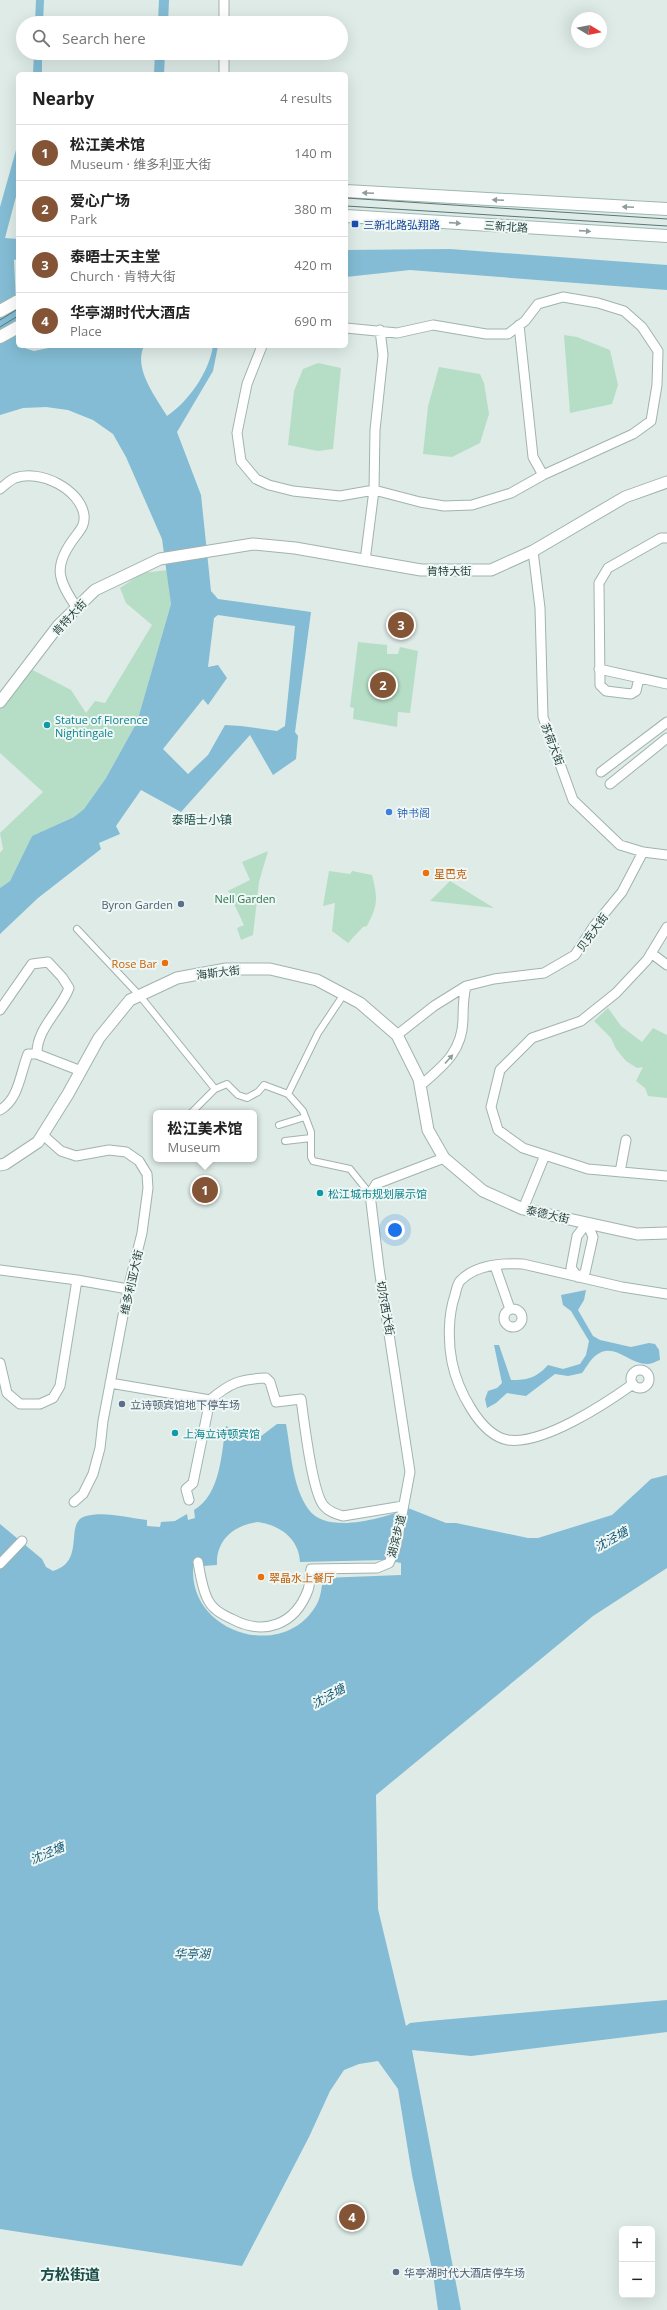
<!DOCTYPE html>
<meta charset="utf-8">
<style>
body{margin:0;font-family:"Open Sans","Noto Sans SC",sans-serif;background:#f6f6f6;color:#222}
.controls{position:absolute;right:12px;bottom:12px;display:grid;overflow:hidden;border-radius:6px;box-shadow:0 4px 16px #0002}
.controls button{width:36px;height:36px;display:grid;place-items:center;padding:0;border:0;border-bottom:1px solid #e0e0e0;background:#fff;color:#222;font:20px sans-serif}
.compass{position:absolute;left:571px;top:12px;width:36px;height:36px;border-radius:50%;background:#fff;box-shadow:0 4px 16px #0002;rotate:100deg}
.you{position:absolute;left:395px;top:1230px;width:14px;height:14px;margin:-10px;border:3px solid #fff;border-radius:50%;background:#1a73e8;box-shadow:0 0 0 6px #1a73e833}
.badge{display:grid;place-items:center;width:26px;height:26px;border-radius:50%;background:#835436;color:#fff;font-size:13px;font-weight:700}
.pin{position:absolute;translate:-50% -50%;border:2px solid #fff;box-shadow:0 1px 4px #0006}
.popup{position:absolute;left:153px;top:1110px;width:104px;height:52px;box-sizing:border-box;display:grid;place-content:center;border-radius:6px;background:#fff;filter:drop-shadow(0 1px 3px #0005);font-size:13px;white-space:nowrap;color:#767676}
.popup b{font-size:15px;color:#222}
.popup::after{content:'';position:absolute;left:50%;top:100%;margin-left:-8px;border:8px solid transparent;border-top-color:#fff}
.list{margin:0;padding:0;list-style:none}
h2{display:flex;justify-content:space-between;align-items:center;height:52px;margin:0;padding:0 16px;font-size:17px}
h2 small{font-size:13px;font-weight:400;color:#767676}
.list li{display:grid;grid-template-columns:26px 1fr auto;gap:12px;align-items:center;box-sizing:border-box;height:56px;padding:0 16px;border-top:1px solid #e0e0e0}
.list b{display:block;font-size:15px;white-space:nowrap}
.list p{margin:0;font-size:13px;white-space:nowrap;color:#767676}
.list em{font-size:13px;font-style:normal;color:#767676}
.icon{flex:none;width:22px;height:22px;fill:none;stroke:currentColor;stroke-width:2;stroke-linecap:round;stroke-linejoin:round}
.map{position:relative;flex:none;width:667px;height:2310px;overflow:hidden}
.search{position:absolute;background:#fff;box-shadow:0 4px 16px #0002;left:16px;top:16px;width:332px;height:44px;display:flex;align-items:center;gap:10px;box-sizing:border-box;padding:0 14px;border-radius:22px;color:#767676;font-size:15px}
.panel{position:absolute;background:#fff;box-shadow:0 4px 16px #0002;left:16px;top:72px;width:332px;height:276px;border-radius:6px}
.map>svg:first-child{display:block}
</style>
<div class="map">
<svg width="667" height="2310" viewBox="0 0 667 2310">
<rect width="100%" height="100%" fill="#deebe7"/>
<path fill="#b6dec6" d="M 564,335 L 577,337 L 610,350 L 618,385 L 612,404 L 570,413 Z
M 318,363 L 341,368 L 333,449 L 318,451 L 288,445 L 294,391 L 303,369 Z
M 439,367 L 480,374 L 484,383 L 489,414 L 480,443 L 452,457 L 423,454 L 428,406 Z
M 168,570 L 171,604 L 137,722 L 106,778 L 84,809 L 74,817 L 32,836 L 10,881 L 0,888 L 0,853 L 3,849 L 0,833 L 43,792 L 0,753 L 0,702 L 27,667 L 71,690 L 86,713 L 95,701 L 105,703 L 152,625 L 126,603 L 120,588 L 142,573 Z
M 358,642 L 387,645 L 387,654 L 398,654 L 400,647 L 418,651 L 410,713 L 398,712 L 397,727 L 353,719 L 354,708 L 350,707 Z
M 268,851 L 259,882 L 253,935 L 241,940 L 237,928 L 244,925 L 228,891 L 250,880 L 242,862 Z
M 329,871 L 350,874 L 352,871 L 372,875 C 378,899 378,905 367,926 L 363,927 L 348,943 L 332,931 L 335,903 L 323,906 Z
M 450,881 L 494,908 L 430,901 Z
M 608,1008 L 621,1026 L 642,1042 L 653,1028 L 667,1035 L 667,1098 L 648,1096 L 645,1088 L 636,1081 L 643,1067 L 637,1068 L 626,1061 L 616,1049 L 611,1038 L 594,1021 Z"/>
<path fill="#83bcd4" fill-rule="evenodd" d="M 36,0 L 44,0 L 43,23 L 35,23 Z
M 34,53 L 42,53 L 42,74 L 33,74 Z
M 18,143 L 18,189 L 5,238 L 18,239 L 18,259 L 14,260 L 18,346 L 34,351 L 58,346 L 144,346 C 133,369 156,397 167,416 C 189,401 209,372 213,346 L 218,346 L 213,371 L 177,432 L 201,495 L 211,591 L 218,599 L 311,612 L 295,732 L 298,736 L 296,759 L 273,775 L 250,735 L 181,812 L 141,790 L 116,826 L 120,834 L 99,843 L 101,849 L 38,898 L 0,934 L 0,888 L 10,881 L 32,836 L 74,817 L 84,809 L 106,778 L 137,722 L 171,604 L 162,539 L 126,457 L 113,434 L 93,420 L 68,410 L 46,407 L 23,408 L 0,415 L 0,207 ZM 218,615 L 295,626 L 285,726 L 277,731 L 241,726 L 225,725 L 208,755 L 188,774 L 163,749 L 203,699 L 208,705 L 227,678 L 218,665 L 208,667 L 214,618 Z
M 450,249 L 667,265 L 667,290 L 410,270 L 346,277 L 346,250 Z
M 586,1290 L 584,1300 L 578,1310 L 593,1336 L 600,1340 L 631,1347 L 649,1343 L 655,1344 L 659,1350 L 660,1360 C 656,1361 652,1364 648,1364 C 630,1365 613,1340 595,1356 C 590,1360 586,1368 582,1373 L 568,1376 L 555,1374 L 526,1396 L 507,1393 L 496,1403 L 487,1408 L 485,1399 L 488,1391 L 497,1388 L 502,1383 L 494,1345 L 499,1345 L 511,1380 C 528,1380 536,1378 548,1365 L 563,1369 L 580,1364 L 586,1355 L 589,1341 L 571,1311 L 563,1305 L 561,1295 Z
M 277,1424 L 286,1424 C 291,1451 292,1487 309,1510 C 327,1535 385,1518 408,1508 L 446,1523 L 456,1523 L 528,1538 L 538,1538 L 612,1515 L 651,1479 L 667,1475 L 667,1568 L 593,1616 L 376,1795 L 378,1909 L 406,2026 L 410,2023 L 429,2021 L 667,2000 L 667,2032 L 471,2056 L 412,2050 L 461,2310 L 438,2310 L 433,2274 L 412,2175 L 398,2089 L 378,2061 L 359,2064 L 344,2070 L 330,2091 L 309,2137 L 242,2266 L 0,2229 L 0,1524 L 42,1559 L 46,1567 L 53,1571 C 87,1561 63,1522 86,1516 C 105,1511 128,1518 147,1520 L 147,1526 L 160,1527 L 161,1522 L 175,1521 L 187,1514 L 188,1520 L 195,1518 L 194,1510 C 221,1494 221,1454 226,1426 L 256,1440 ZM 258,1522 C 279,1525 299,1538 300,1562 L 385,1560 L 401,1563 L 401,1575 L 323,1578 C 322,1585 321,1595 318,1602 C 285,1666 182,1631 194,1561 L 202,1560 L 203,1566 L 217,1565 C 216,1539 235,1525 258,1522 Z"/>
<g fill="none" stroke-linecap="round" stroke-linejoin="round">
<path stroke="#83bcd4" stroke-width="10" d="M 163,23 L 164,0
M 159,74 L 160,53"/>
<defs>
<path id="pedestrian" d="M 77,929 L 140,996 L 215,1089
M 288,1094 L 318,1033 L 344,994
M 191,1113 L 215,1089 L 227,1084 L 238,1095 L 247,1098 L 258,1092 L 264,1085 L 288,1094 L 303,1111 L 311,1132 L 311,1157 L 313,1161 L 350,1169 L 370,1194
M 279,1125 L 305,1117
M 285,1141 L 311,1138"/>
<path id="minor" d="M 224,0 L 224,23
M 224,53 L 224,74
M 519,325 L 533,457 L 543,475
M 262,346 L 247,384 L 237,433 L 241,461 L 256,479 L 269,485 L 293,491 L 340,496 L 374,490 L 420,502 L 444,506 L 472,505 L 511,493 L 543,475 L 633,434 L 651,421 L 657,385 L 658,351 L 642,327 L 624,311 L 598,303 L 563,297 L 538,304 L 525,321 L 508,334 L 486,334 L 433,325 L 397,333 L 346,328
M 0,489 C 5,485 10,480 15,478 C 40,469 80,489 84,515 C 85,525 81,529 75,537 C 53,566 57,579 77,608
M 533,551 L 540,608 L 543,717 L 573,800 L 620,845 L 643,852 L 667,855
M 365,561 L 374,490 L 375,430 L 383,355 L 380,330
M 599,669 L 667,684
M 639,678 L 636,691 L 631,694 L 606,691 L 600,685 L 599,583 L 608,568 L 661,538 L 667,538
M 601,772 L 667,722
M 610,784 L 667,738
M 667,927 L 647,960 L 616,993 L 581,1021 L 532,1038 L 500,1070 L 491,1107 L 498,1130 L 523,1148 L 588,1169 L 667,1176
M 651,953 L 667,965
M 0,1010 L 32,964 L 48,962 L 62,977 L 69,988 C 61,1010 36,1029 37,1054
M 397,1035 L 434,1006 L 466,986 L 494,979 L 544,973 L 575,955 L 594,926 L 622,892 L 643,852
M 420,1086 C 443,1066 462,1052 463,1020 C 463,1008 463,998 466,986
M 0,1110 C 19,1099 20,1074 28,1054 L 37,1054 L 81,1071
M 43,1135 L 61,1151 L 76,1156 L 109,1150 L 126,1152 L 139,1161 L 147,1174 L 148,1188 L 142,1233 L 128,1289 L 103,1421 L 100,1448 L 93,1474 L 83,1494 L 74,1502
M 620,1172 L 626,1140
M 523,1209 L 545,1155
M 587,1223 L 593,1237 L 585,1273 L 578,1277 L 571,1268 L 577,1236 Z
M 495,1266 L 510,1309
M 0,1270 L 77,1280 L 60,1386 L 53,1398 L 40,1404 L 20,1404 L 7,1393 L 0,1363
M 77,1280 L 128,1289
M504 1318a9 9 0 1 1 18 0a9 9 0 1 1-18 0Z
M631 1379a9 9 0 1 1 18 0a9 9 0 1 1-18 0Z
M 110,1383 L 210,1400 C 230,1383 240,1379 266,1378 L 270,1382 L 276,1402 L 301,1399 C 304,1420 312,1493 324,1506 C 329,1512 336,1514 343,1516 L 403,1506
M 633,1384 C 605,1404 543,1445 508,1440 C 479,1435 457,1387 452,1362 C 448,1342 448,1315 455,1295 C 456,1291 457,1285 460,1281 C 475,1265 503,1263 523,1264 L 622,1287 L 667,1294
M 189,1500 L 186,1489 L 193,1483 L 210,1400
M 198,1562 C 200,1573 202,1587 207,1598 C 212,1609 221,1614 232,1619 C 264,1636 295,1625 308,1590 C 310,1584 310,1576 311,1569 L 377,1568 L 389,1563 L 396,1547 L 410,1472 L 379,1268 L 370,1194 L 376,1184 L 444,1158
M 0,1564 L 22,1541"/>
<path id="tertiary" d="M 0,702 L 58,626 L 95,590 L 160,559 L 253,544 L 295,548 L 421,570 L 491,570 L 533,551 L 625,497 L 667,482
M 0,1165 L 5,1164 L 38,1142 L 68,1094 L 99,1038 L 130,1000 L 177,978 L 226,969 L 270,969 L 317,980 L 360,1003 L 397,1035 L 419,1079 L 428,1130 L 444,1158 L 483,1191 L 523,1209 L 637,1234 L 667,1233"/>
<path id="secondary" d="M 346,191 L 667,209
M 346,216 L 667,236
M 0,311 L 18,301
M 0,337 L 18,327"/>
</defs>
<use href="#pedestrian" stroke="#a1b3af" stroke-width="8"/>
<use href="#minor" stroke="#a1b3af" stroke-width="11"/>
<use href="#tertiary" stroke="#a1b3af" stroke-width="13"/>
<use href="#secondary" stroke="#9db7b1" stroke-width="14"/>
<use href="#pedestrian" stroke="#fff" stroke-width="6"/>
<use href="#minor" stroke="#fff" stroke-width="9"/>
<use href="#tertiary" stroke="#fff" stroke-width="11"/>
<use href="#secondary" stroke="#fff" stroke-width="12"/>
<path stroke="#597773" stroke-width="1" d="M 346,198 L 667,219
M 346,206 L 667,226
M 0,320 L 18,309
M 0,327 L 18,316"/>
</g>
<defs><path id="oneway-solid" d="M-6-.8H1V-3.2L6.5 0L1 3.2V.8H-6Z"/></defs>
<g fill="#8f9d9c">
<use href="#oneway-solid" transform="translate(368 193) rotate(-177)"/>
<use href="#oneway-solid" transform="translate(498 200) rotate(-177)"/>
<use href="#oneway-solid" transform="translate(628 207) rotate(-177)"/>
<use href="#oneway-solid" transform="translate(455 223) rotate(4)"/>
<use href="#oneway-solid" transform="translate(585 231) rotate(4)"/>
<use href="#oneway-solid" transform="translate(449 1059) rotate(-48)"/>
</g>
<rect fill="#1a4fb4" stroke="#eff7f4" stroke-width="1.5" x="351" y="220" width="8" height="8" rx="2"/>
<g fill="#0f9aa8" stroke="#eff7f4" stroke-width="1.5">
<circle cx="47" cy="725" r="4"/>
<circle cx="320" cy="1193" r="4"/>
<circle cx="175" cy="1433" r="4"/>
</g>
<circle fill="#3f7fe0" stroke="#eff7f4" stroke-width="1.5" cx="389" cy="812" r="4"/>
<g fill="#e8710a" stroke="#eff7f4" stroke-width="1.5">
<circle cx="426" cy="873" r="4"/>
<circle cx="165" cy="963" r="4"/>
<circle cx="261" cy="1577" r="4"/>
</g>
<g fill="#5c6f8a" stroke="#eff7f4" stroke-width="1.5">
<circle cx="181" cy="904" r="4"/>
<circle cx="122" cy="1404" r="4"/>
<circle cx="396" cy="2272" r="4"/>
</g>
<g text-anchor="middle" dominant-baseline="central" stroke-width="4" stroke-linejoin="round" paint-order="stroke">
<g font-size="11" fill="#164399" stroke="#eff7f4" text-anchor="start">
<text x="363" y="224">三新北路弘翔路</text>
</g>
<g font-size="11" fill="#1f3b38" stroke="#eff7f4">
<text transform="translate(506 226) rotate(4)">三新北路</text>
<text x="449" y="570">肯特大街</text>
<text transform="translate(69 617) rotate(-47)">肯特大街</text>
<text transform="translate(553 744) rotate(69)">苏荷大街</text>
<text transform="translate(592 932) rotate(-54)">贝克大街</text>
<text transform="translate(218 972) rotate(-7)">海斯大街</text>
<text transform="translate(548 1214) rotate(12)">泰德大街</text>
<text transform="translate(131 1282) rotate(-77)">维多利亚大街</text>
<text transform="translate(386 1308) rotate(80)">切尔西大街</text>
<text transform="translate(396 1536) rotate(-76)">湖滨步道</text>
</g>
<g font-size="11" fill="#0d838f" stroke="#eff7f4" text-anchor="start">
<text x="55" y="719">Statue of Florence<tspan x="55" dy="13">Nightingale</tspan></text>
<text x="328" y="1193">松江城市规划展示馆</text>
<text x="183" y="1433">上海立诗顿宾馆</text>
</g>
<g font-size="11" fill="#366cbe" stroke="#eff7f4" text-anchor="start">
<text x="397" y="812">钟书阁</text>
</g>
<g font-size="11" fill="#c56008" stroke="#eff7f4" text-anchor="start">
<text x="434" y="873">星巴克</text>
<text x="157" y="963" text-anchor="end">Rose Bar</text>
<text x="269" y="1577">翠晶水上餐厅</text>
</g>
<g font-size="11" fill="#277450" stroke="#eff7f4">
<text x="245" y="898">Nell Garden</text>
</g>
<g font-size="11" fill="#4e5e75" stroke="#eff7f4" text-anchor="start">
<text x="173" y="904" text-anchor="end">Byron Garden</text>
<text x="130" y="1404">立诗顿宾馆地下停车场</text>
<text x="404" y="2272">华亭湖时代大酒店停车场</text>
</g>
<g font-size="12" fill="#1a4e49" stroke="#eff7f4">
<text x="202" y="819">泰晤士小镇</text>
</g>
<g font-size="12" font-style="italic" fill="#165b7a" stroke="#eff7f4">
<text transform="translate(611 1539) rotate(-29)">沈泾塘</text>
<text transform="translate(328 1696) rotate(-29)">沈泾塘</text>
<text transform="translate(47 1853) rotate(-23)">沈泾塘</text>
<text x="192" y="1953">华亭湖</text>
</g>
<g font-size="15" font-weight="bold" fill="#1a4e49" stroke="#eff7f4">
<text x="70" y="2274">方松街道</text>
</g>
</g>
</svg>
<div class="controls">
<button>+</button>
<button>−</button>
</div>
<svg class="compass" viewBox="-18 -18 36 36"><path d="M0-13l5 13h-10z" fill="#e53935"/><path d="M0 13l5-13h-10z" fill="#767676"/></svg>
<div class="you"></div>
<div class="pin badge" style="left:205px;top:1190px">1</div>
<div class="popup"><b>松江美术馆</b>Museum</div>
<div class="pin badge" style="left:383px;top:685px">2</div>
<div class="pin badge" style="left:401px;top:625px">3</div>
<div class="pin badge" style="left:352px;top:2217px">4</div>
<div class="search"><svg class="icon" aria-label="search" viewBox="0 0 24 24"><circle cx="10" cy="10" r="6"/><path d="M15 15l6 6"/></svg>Search here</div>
<section class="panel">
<h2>Nearby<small>4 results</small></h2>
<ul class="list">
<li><span class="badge">1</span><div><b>松江美术馆</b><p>Museum · 维多利亚大街</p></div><em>140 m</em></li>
<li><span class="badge">2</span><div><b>爱心广场</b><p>Park</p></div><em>380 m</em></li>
<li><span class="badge">3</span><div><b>泰晤士天主堂</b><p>Church · 肯特大街</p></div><em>420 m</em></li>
<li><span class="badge">4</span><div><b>华亭湖时代大酒店</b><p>Place</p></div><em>690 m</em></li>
</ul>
</section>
</div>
